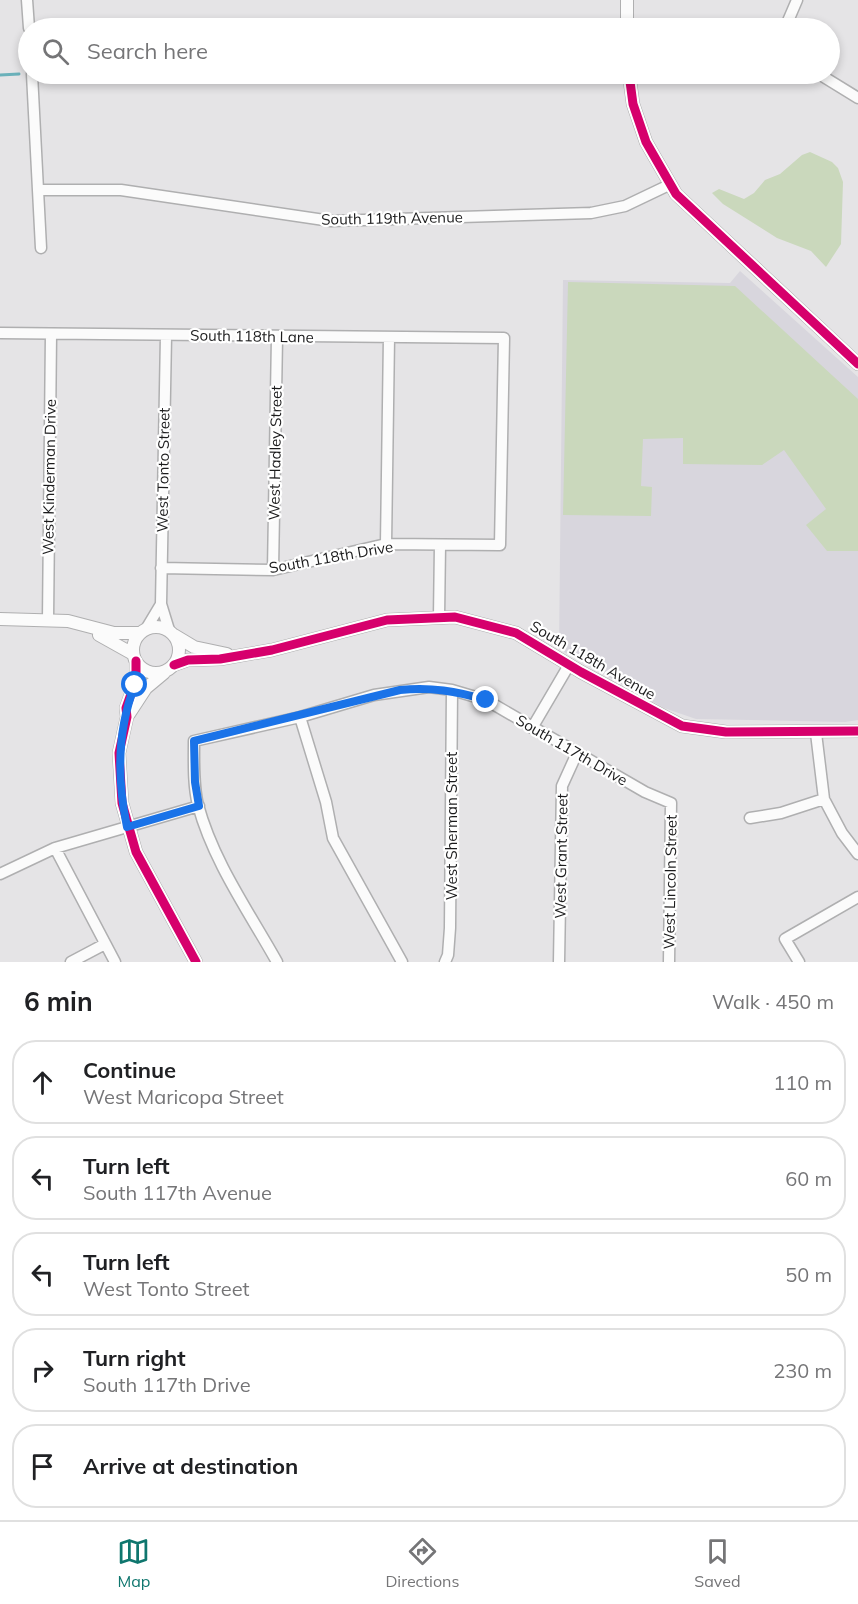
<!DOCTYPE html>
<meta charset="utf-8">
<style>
body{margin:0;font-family:Mulish,sans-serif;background:#f2f2f2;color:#202124}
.stop{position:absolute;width:18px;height:18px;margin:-14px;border:4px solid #1a73e8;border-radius:50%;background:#fff}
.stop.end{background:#1a73e8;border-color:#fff;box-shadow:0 2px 6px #0008}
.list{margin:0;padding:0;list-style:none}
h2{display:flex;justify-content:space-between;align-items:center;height:78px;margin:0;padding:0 24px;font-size:26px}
h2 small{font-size:20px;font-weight:400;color:#757577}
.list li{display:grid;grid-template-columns:39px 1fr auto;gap:18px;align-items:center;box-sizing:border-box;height:84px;margin:0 12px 12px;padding:0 12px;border:2px solid #e0e0e0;border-radius:24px}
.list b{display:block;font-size:22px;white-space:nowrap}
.list p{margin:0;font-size:20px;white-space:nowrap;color:#757577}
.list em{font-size:20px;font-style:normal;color:#757577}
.icon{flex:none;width:33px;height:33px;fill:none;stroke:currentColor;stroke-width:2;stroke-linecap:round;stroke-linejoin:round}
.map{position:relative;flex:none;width:858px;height:962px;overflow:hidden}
.search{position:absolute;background:#fff;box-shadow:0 3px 9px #0003;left:18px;right:18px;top:18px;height:66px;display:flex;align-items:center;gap:15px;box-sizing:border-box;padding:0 21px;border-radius:33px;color:#757577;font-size:22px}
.sheet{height:558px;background:#fff}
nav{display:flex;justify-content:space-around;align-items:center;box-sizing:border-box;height:84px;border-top:2px solid #e0e0e0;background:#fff;font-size:16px;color:#757577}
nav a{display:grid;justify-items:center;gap:3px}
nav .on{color:#0f766e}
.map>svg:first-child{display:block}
</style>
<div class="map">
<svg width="858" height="962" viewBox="0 0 858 962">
<rect width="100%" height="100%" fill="#e5e4e6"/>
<path fill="#d8d6dd" d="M 740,271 L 858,377 L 858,720 L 845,722 L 696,719 L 664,708 L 559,649 L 563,280 L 730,283 Z"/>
<path fill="#cad8bc" d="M 810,152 L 832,162 L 838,168 L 843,182 L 841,244 L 826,267 L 811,251 L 777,238 L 723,204 L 712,193 L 719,189 L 744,199 L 754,193 L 765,180 L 780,174 L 802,155 Z
M 568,282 L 735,286 L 858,399 L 858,551 L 827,551 L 806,525 L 826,509 L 784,450 L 762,465 L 683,464 L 683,438 L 643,439 L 641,486 L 652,487 L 651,516 L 563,515 Z"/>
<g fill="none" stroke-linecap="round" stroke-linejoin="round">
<path stroke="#6ab1ba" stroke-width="3" d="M 0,75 L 19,74"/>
<defs>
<path id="minor" d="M 27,0 L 29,28
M 785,28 L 797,0
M 32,74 L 41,248
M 819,74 L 858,98
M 39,190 L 121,190 L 331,221 L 591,213 L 625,206 L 669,185
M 0,333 L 504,338 L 500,545 L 386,544 L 273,570 L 161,568
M 166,336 L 161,604 L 169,630
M 386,544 L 389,337
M 273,570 L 277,337
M 439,617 L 440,545
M 48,620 L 51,334
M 146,629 L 161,604
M 300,717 L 326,802 L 333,838 L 402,962
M 532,728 L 569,665
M 816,733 L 824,799 L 842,833 L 858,854
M 750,818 L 781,813 L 824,799
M 55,848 L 115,962
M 0,874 L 55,848 L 199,806
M 71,962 L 105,944
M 277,962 C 249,912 213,861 198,805 C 193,785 194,762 194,741 L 300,717 L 374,695 L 429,687 L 452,690 L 486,700 L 645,792 L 671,803 L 669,962
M 445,962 L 448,955 L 450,928 L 452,690
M 559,962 L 562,786 L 577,753
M 799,962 L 785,939 L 858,897"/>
<path id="tertiary" d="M 627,28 L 627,0
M 629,74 L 633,104 L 646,142 L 676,194 L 858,364
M 0,619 L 68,621 L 114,633 L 140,633
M133 650a23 23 0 1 1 46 0a23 23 0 1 1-46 0Z
M 99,635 L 133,654
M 174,635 L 194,647 L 227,654
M 136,661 L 136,680 L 126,708 L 127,717 L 119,753 L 122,803 L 136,852 L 196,962
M 174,665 L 188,660 L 220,659 L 272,650 L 387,620 L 455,617 L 516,633 L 581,672 L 682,726 L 726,732 L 858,731
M 129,714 L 146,688 L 164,673"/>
</defs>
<use href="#minor" stroke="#afafb0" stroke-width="13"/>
<use href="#tertiary" stroke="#afafb0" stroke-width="14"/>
<use href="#minor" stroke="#fbfbfb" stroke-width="10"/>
<use href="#tertiary" stroke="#fbfbfb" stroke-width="12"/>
<defs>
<path id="cycleway" d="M 629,74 L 633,104 L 646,142 L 676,194 L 858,364
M 136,661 L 136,680 L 126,708 L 127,717 L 119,753 L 122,803 L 136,852 L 196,962
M 174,665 L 188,660 L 220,659 L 272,650 L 387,620 L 455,617 L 516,633 L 581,672 L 682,726 L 726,732 L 858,731"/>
</defs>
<use href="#cycleway" stroke="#fff" stroke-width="13"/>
<use href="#cycleway" stroke="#d6006c" stroke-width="9"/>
</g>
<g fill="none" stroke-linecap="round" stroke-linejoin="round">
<path stroke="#1a73e8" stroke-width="8" d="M 135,685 C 117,730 117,779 127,827 L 199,806 L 195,782 L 194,741 L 400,690 C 431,687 456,691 486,700"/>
</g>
<g text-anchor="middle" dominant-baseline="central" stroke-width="4.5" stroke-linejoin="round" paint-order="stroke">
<g font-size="15" fill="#1b1b1c" stroke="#fff">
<text transform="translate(392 218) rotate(-1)">South 119th Avenue</text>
<text transform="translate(252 336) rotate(1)">South 118th Lane</text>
<text transform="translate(275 453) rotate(-89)">West Hadley Street</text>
<text transform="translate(163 470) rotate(-89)">West Tonto Street</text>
<text transform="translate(49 477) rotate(-89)">West Kinderman Drive</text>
<text transform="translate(331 557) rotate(-10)">South 118th Drive</text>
<text transform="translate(593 660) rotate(30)">South 118th Avenue</text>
<text transform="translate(572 750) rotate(30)">South 117th Drive</text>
<text transform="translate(451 826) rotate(-90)">West Sherman Street</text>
<text transform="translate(561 856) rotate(-89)">West Grant Street</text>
<text transform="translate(670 882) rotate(-89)">West Lincoln Street</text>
</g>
</g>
</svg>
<div class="stop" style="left:135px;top:685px"></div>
<div class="stop end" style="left:486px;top:700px"></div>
<div class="search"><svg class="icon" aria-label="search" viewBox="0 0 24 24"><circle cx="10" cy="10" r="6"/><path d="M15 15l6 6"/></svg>Search here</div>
</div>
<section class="sheet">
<h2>6 min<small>Walk · 450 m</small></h2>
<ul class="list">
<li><svg class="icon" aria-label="ahead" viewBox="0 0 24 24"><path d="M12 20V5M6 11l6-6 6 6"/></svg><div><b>Continue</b><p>West Maricopa Street</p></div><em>110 m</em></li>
<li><svg class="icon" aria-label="left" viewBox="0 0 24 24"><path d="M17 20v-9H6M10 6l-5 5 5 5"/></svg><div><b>Turn left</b><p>South 117th Avenue</p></div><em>60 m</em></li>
<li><svg class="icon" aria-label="left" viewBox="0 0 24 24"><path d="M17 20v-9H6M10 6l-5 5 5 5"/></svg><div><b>Turn left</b><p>West Tonto Street</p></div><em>50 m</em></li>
<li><svg class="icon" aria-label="right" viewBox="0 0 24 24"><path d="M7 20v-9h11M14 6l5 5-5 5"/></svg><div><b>Turn right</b><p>South 117th Drive</p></div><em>230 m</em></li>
<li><svg class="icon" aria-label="arrive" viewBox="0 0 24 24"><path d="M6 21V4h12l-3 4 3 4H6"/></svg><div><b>Arrive at destination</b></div></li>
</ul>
</section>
<nav>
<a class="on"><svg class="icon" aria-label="map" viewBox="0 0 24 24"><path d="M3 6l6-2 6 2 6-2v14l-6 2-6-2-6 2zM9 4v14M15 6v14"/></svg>Map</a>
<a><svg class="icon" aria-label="directions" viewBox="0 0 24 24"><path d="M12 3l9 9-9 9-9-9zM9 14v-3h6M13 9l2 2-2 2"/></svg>Directions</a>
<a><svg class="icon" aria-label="saved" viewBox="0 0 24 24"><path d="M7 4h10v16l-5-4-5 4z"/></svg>Saved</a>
</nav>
